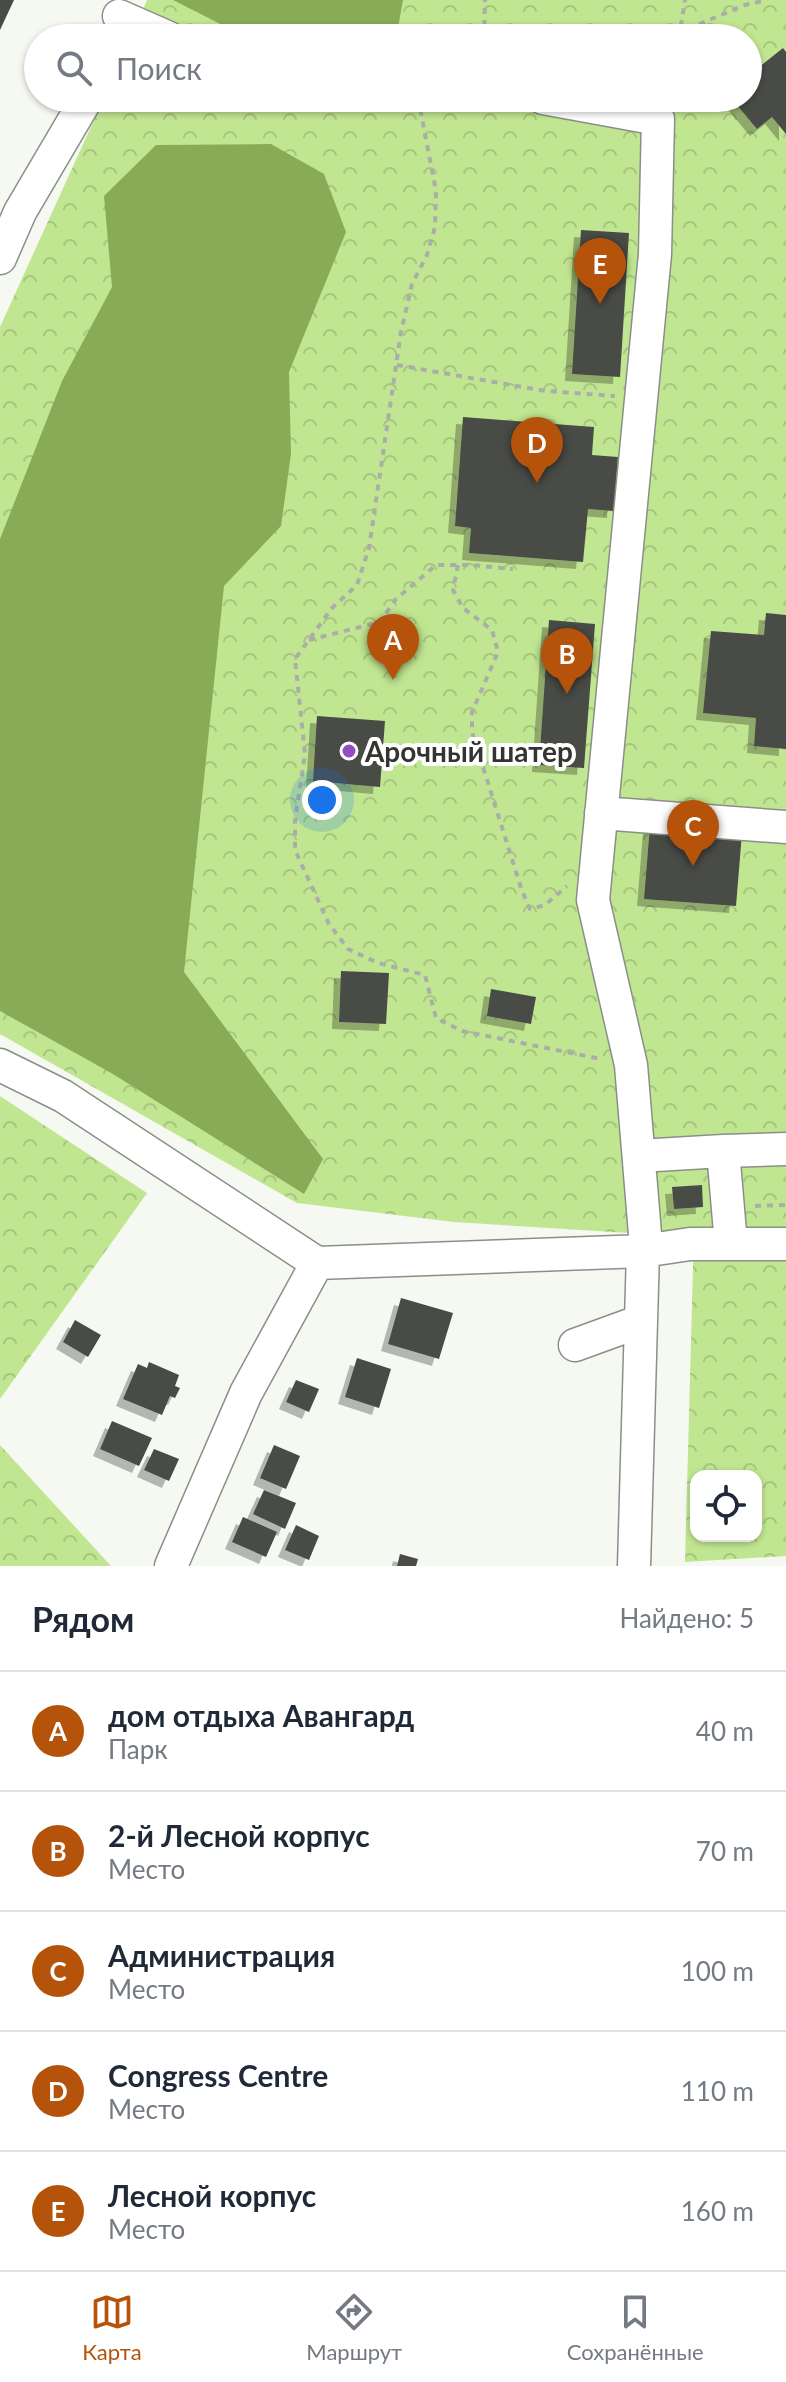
<!DOCTYPE html>
<html lang="ru">
<meta charset="utf-8">
<style>
body{margin:0;font-family:Lato,sans-serif;background:#f2f2f3;color:#1f2937}
.controls{position:absolute;right:24px;bottom:24px;display:grid;overflow:hidden;border-radius:16px;box-shadow:0 2px 6px #0004}
.controls button{width:72px;height:72px;display:grid;place-items:center;padding:0;border:0;border-bottom:2px solid #e0e1e3;background:#fff;color:#1f2937;font:40px sans-serif}
.you{position:absolute;left:322px;top:800px;width:28px;height:28px;margin:-20px;border:6px solid #fff;border-radius:50%;background:#1a73e8;box-shadow:0 0 0 12px #1a73e833}
.badge{display:grid;place-items:center;width:52px;height:52px;border-radius:50%;background:#b45309;color:#fff;font-size:26px;font-weight:700}
.pin{position:absolute;translate:-50% -66px;filter:drop-shadow(0 2px 4px #0008)}
.pin::after{content:'';position:absolute;top:42px;width:28px;height:24px;background:inherit;clip-path:polygon(0 0,100% 0,50% 100%)}
.list{margin:0;padding:0;list-style:none}
h2{display:flex;justify-content:space-between;align-items:center;height:104px;margin:0;padding:0 32px;font-size:34px}
h2 small{font-size:26px;font-weight:400;color:#747a83}
.list li{display:grid;grid-template-columns:52px 1fr auto;gap:24px;align-items:center;box-sizing:border-box;height:120px;padding:0 32px;border-top:2px solid #e0e1e3}
.list b{display:block;font-size:30px;white-space:nowrap}
.list p{margin:0;font-size:26px;white-space:nowrap;color:#747a83}
.list em{font-size:26px;font-style:normal;color:#747a83}
.icon{flex:none;width:44px;height:44px;fill:none;stroke:currentColor;stroke-width:2;stroke-linecap:round;stroke-linejoin:round}
.map{position:relative;flex:none;width:786px;height:1566px;overflow:hidden}
.search{position:absolute;background:#fff;box-shadow:0 2px 6px #0004;left:24px;right:24px;top:24px;height:88px;display:flex;align-items:center;gap:20px;box-sizing:border-box;padding:0 28px;border-radius:44px;color:#747a83;font-size:30px}
.sheet{height:704px;background:#fff}
nav{display:flex;justify-content:space-around;align-items:center;box-sizing:border-box;height:112px;border-top:2px solid #e0e1e3;background:#fff;font-size:22px;color:#747a83}
nav a{display:grid;justify-items:center;gap:4px}
nav .on{color:#b45309}
.map>svg:first-child{display:block}
</style>
<div class="map">
<svg width="786" height="1566" viewBox="0 0 786 1566">
<defs>
<pattern id="forest-crowns" width="20" height="18" patternUnits="userSpaceOnUse" patternTransform="scale(2)"><rect width="20" height="18" fill="#c1e691"/><path d="M2 6a3 3 0 1 1 6 0M12 15a3 3 0 1 1 6 0" fill="none" stroke="#a6c67e"/></pattern>
<filter id="shadow"><feDropShadow dx="-7" dy="7" stdDeviation="0" flood-color="#0004"/></filter>
</defs>
<rect width="100%" height="100%" fill="#f5f9f1"/>
<path fill="url(#forest-crowns)" fill-rule="evenodd" d="M 147,0 L 786,0 L 786,1556 L 685,1562 L 694,1230 L 645,1234 L 454,1222 L 297,1203 L 0,1034 L 0,327 L 104,98 L 748,98 L 748,38 L 131,38 ZM 696,1476 L 756,1476 L 756,1536 L 696,1536 Z
M 0,1096 L 147,1193 L 0,1399 Z
M 0,1445 L 111,1566 L 0,1566 Z"/>
<path fill="#88ab58" d="M 173,0 L 403,0 L 398,28 L 248,38 Z
M 271,144 L 324,174 L 346,232 L 289,372 L 291,454 L 281,526 L 224,586 L 184,972 L 323,1159 L 304,1194 L 113,1074 L 0,1011 L 0,539 L 62,381 L 112,287 L 104,196 L 156,145 Z"/>
<path fill="#494c46" filter="url(#shadow)" d="M 0,0 L 14,0 L 0,30 Z
M 783,48 L 786,52 L 786,134 L 772,117 L 757,129 L 731,98 L 748,98 L 748,76 Z
M 581,230 L 629,233 L 620,377 L 572,374 Z
M 463,417 L 594,427 L 592,455 L 618,457 L 614,511 L 588,509 L 583,562 L 469,553 L 471,528 L 455,526 Z
M 766,613 L 786,615 L 786,749 L 754,746 L 756,718 L 703,713 L 711,631 L 764,635 Z
M 549,620 L 595,624 L 584,768 L 539,765 Z
M 317,716 L 385,721 L 380,787 L 313,781 Z
M 650,826 L 742,833 L 736,906 L 644,899 Z
M 341,971 L 389,973 L 386,1024 L 339,1022 Z
M 491,989 L 536,997 L 531,1024 L 487,1016 Z
M 702,1185 L 703,1207 L 674,1209 L 672,1187 Z
M 401,1298 L 453,1313 L 439,1359 L 388,1344 Z
M 75,1320 L 101,1335 L 88,1357 L 63,1342 Z
M 357,1358 L 391,1369 L 379,1408 L 345,1397 Z
M 149,1362 L 179,1375 L 175,1386 L 180,1388 L 175,1398 L 170,1396 L 162,1415 L 123,1399 L 138,1364 L 147,1368 Z
M 296,1380 L 319,1389 L 309,1412 L 286,1402 Z
M 112,1421 L 152,1438 L 139,1466 L 100,1449 Z
M 274,1445 L 300,1456 L 286,1489 L 260,1478 Z
M 154,1449 L 179,1459 L 169,1481 L 144,1470 Z
M 264,1490 L 296,1503 L 285,1529 L 253,1514 Z
M 243,1517 L 277,1532 L 266,1557 L 232,1542 Z
M 296,1525 L 319,1536 L 309,1560 L 285,1550 Z
M 400,1554 L 418,1559 L 416,1566 L 397,1566 Z"/>
<g fill="none" stroke-linecap="round" stroke-linejoin="round">
<defs>
<path id="minor" d="M 119,16 L 169,38
M 543,98 L 658,119 L 655,254 L 593,900 L 631,1065 L 645,1234 L 643,1251 L 690,1244 L 786,1244
M 0,258 L 20,212 L 87,98
M 601,813 L 786,827
M 0,1065 L 63,1096 L 317,1263 L 643,1251 L 634,1566
M 639,1156 L 723,1151
M 731,1244 L 723,1151 L 786,1149
M 575,1345 L 641,1321
M 171,1566 L 246,1393 L 317,1263"/>
</defs>
<use href="#minor" stroke="#8b8f88" stroke-width="35"/>
<path stroke="#abaea8" stroke-width="4" stroke-dasharray="6 6" stroke-linecap="butt" d="M 484,38 L 485,0
M 666,38 L 745,5 L 767,0
M 679,38 L 685,0
M 418,98 L 436,191 L 435,227 L 427,255 L 412,284 L 401,332 L 369,548 L 357,585 L 332,608 L 295,659 L 305,754 L 295,820 L 295,850 L 329,924 L 348,949 L 378,963 L 425,975 L 436,1018 L 462,1031 L 601,1059
M 397,365 L 546,391 L 615,396
M 458,565 L 453,590 L 463,608 L 492,630 L 498,652 L 472,712 L 472,732 L 522,891 L 530,909 L 545,905 L 567,886
M 309,640 L 380,622 L 395,600 L 436,565 L 471,565 L 513,569
M 755,1206 L 786,1205"/>
<use href="#minor" stroke="#fff" stroke-width="32"/>
</g>
<circle fill="#914ec3" stroke="#fff" stroke-width="3" cx="349" cy="751" r="8"/>
<g text-anchor="middle" dominant-baseline="central" stroke-width="8" stroke-linejoin="round" paint-order="stroke">
<g font-size="28" font-weight="bold" fill="#343533" stroke="#fff" text-anchor="start">
<text x="365" y="751">Арочный шатер</text>
</g>
</g>
</svg>
<div class="controls">
<button><svg class="icon" aria-label="locate" viewBox="0 0 24 24"><circle cx="12" cy="12" r="6"/><path d="M12 2v4M12 18v4M2 12h4M18 12h4"/></svg></button>
</div>
<div class="you"></div>
<div class="pin badge" style="left:393px;top:680px">A</div>
<div class="pin badge" style="left:567px;top:694px">B</div>
<div class="pin badge" style="left:693px;top:866px">C</div>
<div class="pin badge" style="left:537px;top:483px">D</div>
<div class="pin badge" style="left:600px;top:304px">E</div>
<div class="search"><svg class="icon" aria-label="search" viewBox="0 0 24 24"><circle cx="10" cy="10" r="6"/><path d="M15 15l6 6"/></svg>Поиск</div>
</div>
<section class="sheet">
<h2>Рядом<small>Найдено: 5</small></h2>
<ul class="list">
<li><span class="badge">A</span><div><b>дом отдыха Авангард</b><p>Парк</p></div><em>40 m</em></li>
<li><span class="badge">B</span><div><b>2-й Лесной корпус</b><p>Место</p></div><em>70 m</em></li>
<li><span class="badge">C</span><div><b>Администрация</b><p>Место</p></div><em>100 m</em></li>
<li><span class="badge">D</span><div><b>Congress Centre</b><p>Место</p></div><em>110 m</em></li>
<li><span class="badge">E</span><div><b>Лесной корпус</b><p>Место</p></div><em>160 m</em></li>
</ul>
</section>
<nav>
<a class="on"><svg class="icon" aria-label="map" viewBox="0 0 24 24"><path d="M3 6l6-2 6 2 6-2v14l-6 2-6-2-6 2zM9 4v14M15 6v14"/></svg>Карта</a>
<a><svg class="icon" aria-label="directions" viewBox="0 0 24 24"><path d="M12 3l9 9-9 9-9-9zM9 14v-3h6M13 9l2 2-2 2"/></svg>Маршрут</a>
<a><svg class="icon" aria-label="saved" viewBox="0 0 24 24"><path d="M7 4h10v16l-5-4-5 4z"/></svg>Сохранённые</a>
</nav>
